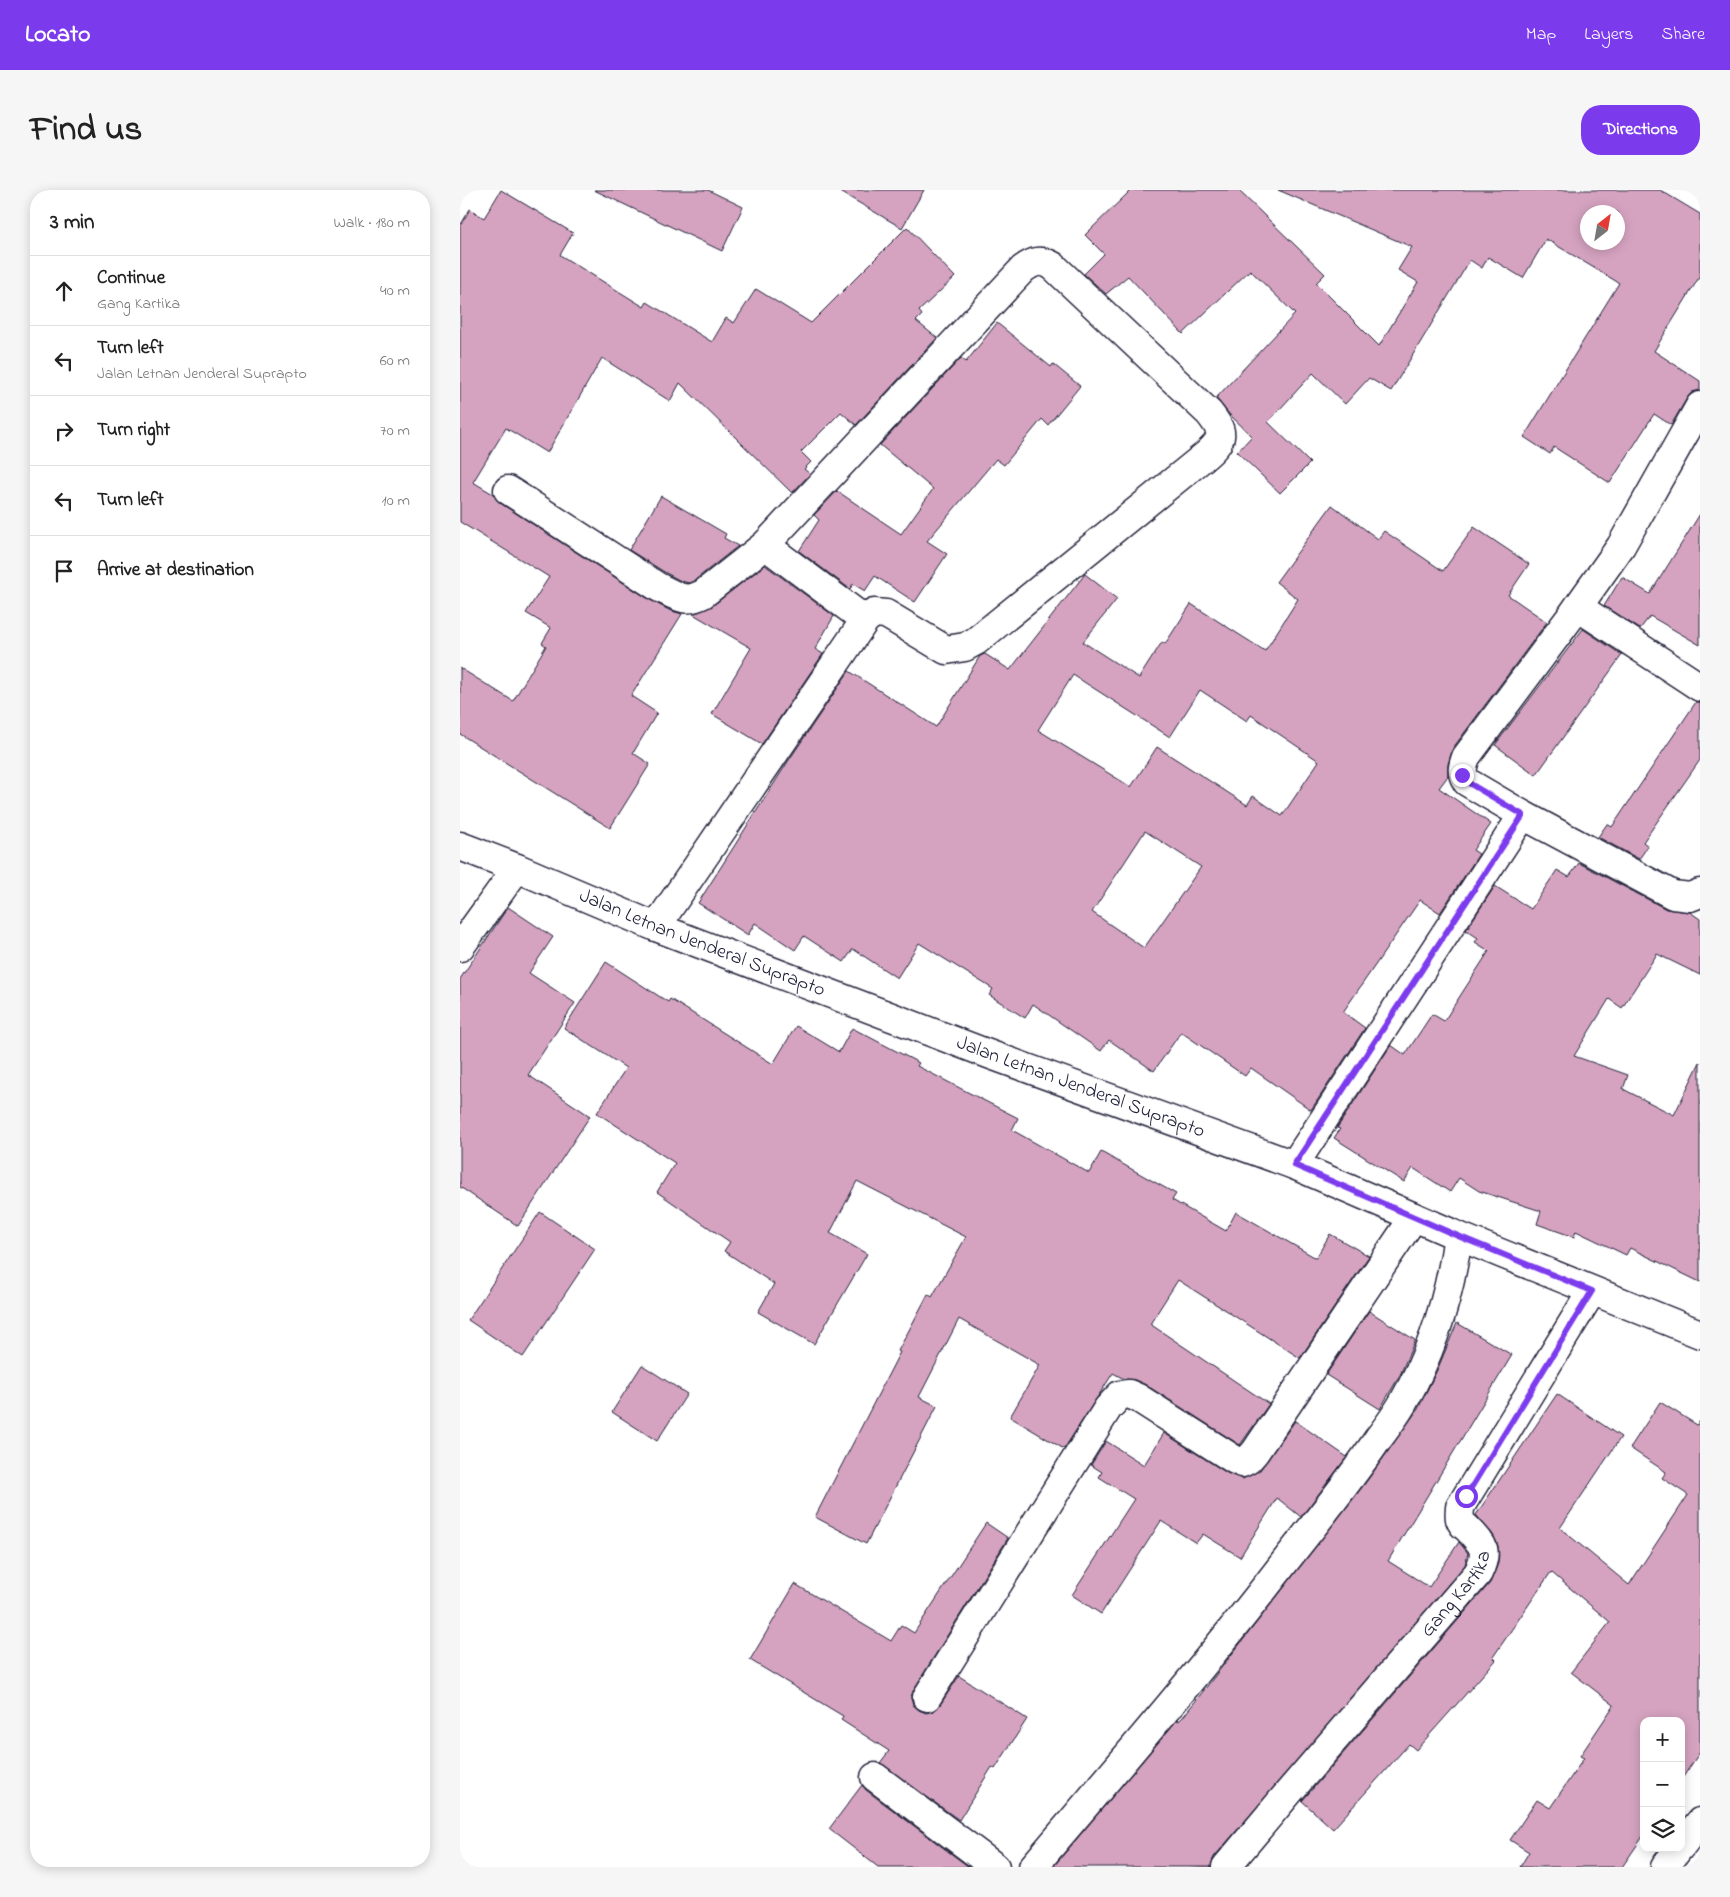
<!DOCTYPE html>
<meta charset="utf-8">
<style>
body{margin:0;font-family:"Indie Flower",sans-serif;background:#f6f6f6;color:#222}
.controls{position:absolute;right:15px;bottom:15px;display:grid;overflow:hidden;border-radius:10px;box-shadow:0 2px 12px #0003}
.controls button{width:45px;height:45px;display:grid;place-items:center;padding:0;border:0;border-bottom:1px solid #e0e0e0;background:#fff;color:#222;font:25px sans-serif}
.compass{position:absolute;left:1120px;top:15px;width:45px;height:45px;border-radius:50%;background:#fff;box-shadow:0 2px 12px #0003;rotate:31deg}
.stop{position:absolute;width:15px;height:15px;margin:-11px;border:4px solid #7c3aed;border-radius:50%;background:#fff}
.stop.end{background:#7c3aed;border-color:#fff;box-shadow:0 1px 5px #0008}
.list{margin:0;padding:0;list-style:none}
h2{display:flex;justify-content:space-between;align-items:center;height:65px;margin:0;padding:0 20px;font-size:21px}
h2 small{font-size:16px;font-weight:400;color:#767676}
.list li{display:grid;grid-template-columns:32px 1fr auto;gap:15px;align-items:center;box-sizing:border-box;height:70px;padding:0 20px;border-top:1px solid #e0e0e0}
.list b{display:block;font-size:19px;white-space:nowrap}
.list p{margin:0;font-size:16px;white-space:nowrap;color:#767676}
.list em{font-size:16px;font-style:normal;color:#767676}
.icon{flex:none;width:28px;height:28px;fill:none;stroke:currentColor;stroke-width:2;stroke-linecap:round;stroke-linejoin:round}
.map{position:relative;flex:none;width:1240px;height:1677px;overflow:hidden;border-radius:20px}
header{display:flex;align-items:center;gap:30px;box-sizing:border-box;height:70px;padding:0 25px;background:#7c3aed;color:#fff}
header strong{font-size:24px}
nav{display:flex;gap:28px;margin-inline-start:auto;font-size:18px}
.intro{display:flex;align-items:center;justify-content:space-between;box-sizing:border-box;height:120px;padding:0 30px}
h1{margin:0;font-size:35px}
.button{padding:12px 22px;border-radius:20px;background:#7c3aed;color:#fff;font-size:18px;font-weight:700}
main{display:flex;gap:30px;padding:0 30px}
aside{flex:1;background:#fff;border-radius:20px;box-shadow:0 2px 12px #0003}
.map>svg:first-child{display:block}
</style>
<header>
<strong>Locato</strong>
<nav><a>Map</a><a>Layers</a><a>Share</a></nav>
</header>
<div class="intro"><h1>Find us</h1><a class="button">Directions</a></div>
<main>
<aside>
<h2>3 min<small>Walk · 180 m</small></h2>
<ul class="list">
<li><svg class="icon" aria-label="ahead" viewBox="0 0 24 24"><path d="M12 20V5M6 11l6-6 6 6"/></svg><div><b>Continue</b><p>Gang Kartika</p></div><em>40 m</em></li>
<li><svg class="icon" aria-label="left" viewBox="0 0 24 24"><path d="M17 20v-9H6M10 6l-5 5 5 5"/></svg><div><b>Turn left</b><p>Jalan Letnan Jenderal Suprapto</p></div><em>60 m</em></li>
<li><svg class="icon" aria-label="right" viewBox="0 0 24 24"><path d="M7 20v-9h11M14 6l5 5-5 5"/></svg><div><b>Turn right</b></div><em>70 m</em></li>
<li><svg class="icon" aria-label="left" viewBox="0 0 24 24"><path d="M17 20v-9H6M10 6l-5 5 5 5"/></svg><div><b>Turn left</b></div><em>10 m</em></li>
<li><svg class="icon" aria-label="arrive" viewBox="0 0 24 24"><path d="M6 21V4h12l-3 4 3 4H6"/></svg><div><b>Arrive at destination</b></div></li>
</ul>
</aside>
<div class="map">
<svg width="1240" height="1677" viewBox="0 0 1240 1677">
<rect width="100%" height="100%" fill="#fff"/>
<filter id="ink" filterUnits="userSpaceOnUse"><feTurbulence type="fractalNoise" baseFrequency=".02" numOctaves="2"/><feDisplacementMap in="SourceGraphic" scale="10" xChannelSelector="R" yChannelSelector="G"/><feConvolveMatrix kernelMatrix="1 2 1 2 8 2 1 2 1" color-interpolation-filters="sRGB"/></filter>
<g filter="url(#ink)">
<path fill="#d5a3c0" stroke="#22223b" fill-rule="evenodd" d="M 41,0 L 113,43 L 100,65 L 184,117 L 187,112 L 252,152 L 266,128 L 274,133 L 296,99 L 351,133 L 447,37 L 495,87 L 459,121 L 462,125 L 456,131 L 477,148 L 396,235 L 381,222 L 341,262 L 351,272 L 344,279 L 350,284 L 332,303 L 220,193 L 210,211 L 142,168 L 87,263 L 46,238 L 13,292 L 33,304 L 40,313 L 190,410 L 209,420 L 222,424 L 171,506 L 197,523 L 173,563 L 190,574 L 150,638 L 0,544 L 0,478 L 53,511 L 86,456 L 82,453 L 91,438 L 66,423 L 89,387 L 0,332 L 0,36 L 10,19 L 24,28 Z
M 134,0 L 248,0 L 283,17 L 262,61 Z
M 377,0 L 464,0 L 442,38 Z
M 671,0 L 778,0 L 865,84 L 856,93 L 919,156 L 958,92 L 938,80 L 952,57 L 818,0 L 1200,0 L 1240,24 L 1240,86 L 1194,161 L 1240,191 L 1240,200 L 1232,202 L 1227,208 L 1211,235 L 1194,224 L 1150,293 L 1094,257 L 1090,264 L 1064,247 L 1159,93 L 1086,49 L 1063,88 L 1028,67 L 1022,78 L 1010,70 L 931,201 L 909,188 L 885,214 L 853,183 L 808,232 L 850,273 L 820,303 L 777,262 L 792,246 L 769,224 L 756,208 L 835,124 L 790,80 L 723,144 L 668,86 L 646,104 L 624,84 L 644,64 L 625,45 ZM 1128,22 L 1158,22 L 1158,52 L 1128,52 Z
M 537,133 L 591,177 L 593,174 L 620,196 L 588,235 L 582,229 L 544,275 L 536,269 L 467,351 L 487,364 L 455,412 L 415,386 L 405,401 L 393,394 L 390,399 L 339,361 L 359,330 L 354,325 L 377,301 L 441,344 L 473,299 L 420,255 L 501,168 L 506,172 Z
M 201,306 L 266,344 L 264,348 L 278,356 L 235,390 L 229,393 L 221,391 L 206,383 L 169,360 Z
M 872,315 L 918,349 L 924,341 L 983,381 L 1014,337 L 1069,374 L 1048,405 L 1087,432 L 993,558 L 988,574 L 988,586 L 979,598 L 1031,634 L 1013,660 L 1019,664 L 980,723 L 960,710 L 883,822 L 905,838 L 851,920 L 791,878 L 785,886 L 721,842 L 694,881 L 649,850 L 641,861 L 573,814 L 565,828 L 529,805 L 533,799 L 459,753 L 437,788 L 393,759 L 384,772 L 344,746 L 335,760 L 295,733 L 288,745 L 238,713 L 329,570 L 389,481 L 476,537 L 520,466 L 525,464 L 550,480 L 625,384 L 657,409 L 623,452 L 679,488 L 702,452 L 705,454 L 731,414 L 805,461 L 838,409 L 816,392 ZM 613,485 L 710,547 L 740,500 L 787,531 L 791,525 L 859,571 L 822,626 L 793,606 L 787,615 L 697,557 L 671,597 L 578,540 ZM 685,641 L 741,677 L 684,758 L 632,722 Z
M 1240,324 L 1240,455 L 1190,426 L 1180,439 L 1144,416 L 1162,387 L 1190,404 Z
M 305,375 L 374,426 L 355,459 L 363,464 L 302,554 L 252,524 L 291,458 L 233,424 L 252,416 Z
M 1123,439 L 1162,465 L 1076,585 L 1035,555 Z
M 1236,512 L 1240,512 L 1240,570 L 1183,652 L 1188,656 L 1179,669 L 1138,647 L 1147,634 L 1152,637 Z
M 1119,673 L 1206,719 L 1230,722 L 1240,729 L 1240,785 L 1197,764 L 1162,818 L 1149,809 L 1114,866 L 1168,885 L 1163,899 L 1214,925 L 1240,872 L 1240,1092 L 1170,1058 L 1166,1065 L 1116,1041 L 1114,1047 L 1077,1034 L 1081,1021 L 1019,1001 L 999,988 L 990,1002 L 953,978 L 944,992 L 874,948 L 880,939 L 877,938 L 931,855 L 945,865 L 972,824 L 984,831 L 1029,761 L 1015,752 L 1018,748 L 1006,740 L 1035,696 L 1071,719 L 1097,680 L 1109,687 Z
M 48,717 L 93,747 L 69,783 L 115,813 L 68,885 L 130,926 L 58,1036 L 0,997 L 0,789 Z
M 146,772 L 208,812 L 210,809 L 313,874 L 336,836 L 379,862 L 392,838 L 459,873 L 457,876 L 558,928 L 552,940 L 629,983 L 641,962 L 716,1004 L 712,1010 L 766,1041 L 776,1022 L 856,1068 L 870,1044 L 909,1066 L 840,1168 L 718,1090 L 690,1134 L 809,1214 L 780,1255 L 686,1195 L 675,1190 L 664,1189 L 653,1183 L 604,1259 L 550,1227 L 580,1175 L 499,1129 L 459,1207 L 477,1216 L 406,1354 L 355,1327 L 440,1162 L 438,1161 L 468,1104 L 472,1107 L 506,1047 L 397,991 L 370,1043 L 407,1064 L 354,1154 L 298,1122 L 314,1094 L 264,1061 L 270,1052 L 197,1002 L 215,973 L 137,923 L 166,878 L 104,838 Z
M 80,1022 L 135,1059 L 63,1167 L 8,1130 Z
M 909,1121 L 955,1150 L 940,1185 L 920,1219 L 866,1185 Z
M 997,1133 L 1052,1165 L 928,1371 L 969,1397 L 999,1352 L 1008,1363 L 1005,1375 L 754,1667 L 751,1677 L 593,1677 L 717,1530 L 719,1531 L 723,1527 L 906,1292 L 958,1219 L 978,1178 Z
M 182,1175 L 227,1204 L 197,1251 L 152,1222 Z
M 1097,1204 L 1161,1247 L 1100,1338 L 1169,1395 L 1228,1305 L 1202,1288 L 1206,1282 L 1170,1258 L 1200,1212 L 1237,1235 L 1240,1231 L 1240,1562 L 1221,1590 L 1221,1531 L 1184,1531 L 1184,1645 L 1162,1677 L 1060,1677 L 1069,1662 L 1050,1650 L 1077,1610 L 1090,1618 L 1124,1568 L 1120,1566 L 1154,1515 L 1111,1482 L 1150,1432 L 1091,1382 L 1033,1467 L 1036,1470 L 956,1560 L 949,1554 L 873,1639 L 842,1611 L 1030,1393 L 1038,1373 L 1038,1356 L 1033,1345 L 1016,1325 Z
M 835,1231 L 887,1267 L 841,1327 L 817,1308 L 780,1367 L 743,1344 L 736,1353 L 701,1331 L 641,1424 L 612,1405 L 674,1309 L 639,1287 L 642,1282 L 631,1275 L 646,1251 L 684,1275 L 704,1243 L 767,1283 L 783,1289 L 800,1280 Z
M 526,1333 L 548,1348 L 454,1499 L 451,1507 L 453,1515 L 459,1520 L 466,1523 L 474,1521 L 480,1515 L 499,1486 L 567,1529 L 535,1579 L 532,1577 L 499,1630 L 420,1573 L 429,1561 L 381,1530 L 383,1526 L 290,1470 L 335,1394 L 431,1451 L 441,1435 L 454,1443 Z
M 402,1595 L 406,1600 L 509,1677 L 418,1677 L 369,1639 Z"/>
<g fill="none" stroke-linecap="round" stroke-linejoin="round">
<defs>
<g id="street">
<path d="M 48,300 L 198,397 C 215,405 224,414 243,404 L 305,355 L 563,79 C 574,71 581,69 593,76 L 749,223 C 764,242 765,248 746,265 L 516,451 L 505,457 L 486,460 L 426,424 L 414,423 L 405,430 L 196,737"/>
<path d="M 305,355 L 405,430"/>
<path d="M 1118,417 L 1240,497"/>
<path d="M 1063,625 L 1213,705 L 1230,707 L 1240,703"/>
<path d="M 0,757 L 57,678"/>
<path d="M 834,975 L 1063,625 L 1007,592 C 1001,583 1002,578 1006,567 L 1112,425 L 1161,356 L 1240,216"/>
<path d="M 467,1507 L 648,1218 L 660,1205 L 669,1204 L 678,1208 L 775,1270 L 782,1273 L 788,1270 L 795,1262 L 954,1027"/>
<path d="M 415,1587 L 535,1677"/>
<path d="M 1221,1656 L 1240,1632"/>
<path d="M 573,1677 C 656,1579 739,1483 817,1382 C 851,1338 887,1295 918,1249 C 927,1237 937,1224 944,1211 C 973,1160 990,1104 998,1046"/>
<path id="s1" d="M 766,1677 L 829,1602 L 1018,1383 C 1029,1360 1024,1356 1007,1338 C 1004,1336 1001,1332 1000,1329 C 999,1325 1000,1320 1000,1317 L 1132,1101"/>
<path d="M 1205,1677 L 1219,1658"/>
</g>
<g id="secondary">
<path id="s2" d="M 0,656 L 57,678 L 196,737 L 531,865 L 834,975 L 998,1046 L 1240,1144"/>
</g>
</defs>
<use href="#street" stroke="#22223b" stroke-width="31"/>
<use href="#secondary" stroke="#22223b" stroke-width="31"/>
<use href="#street" stroke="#fff" stroke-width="28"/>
<use href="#secondary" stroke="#fff" stroke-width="28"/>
</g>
</g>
<g fill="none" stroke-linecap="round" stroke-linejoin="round" filter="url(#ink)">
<path stroke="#7c3aed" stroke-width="6" d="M 1002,585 L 1007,592 L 1063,625 L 834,975 L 998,1046 L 1132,1101 L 1006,1306"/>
</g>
<g text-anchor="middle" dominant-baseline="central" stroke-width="4" stroke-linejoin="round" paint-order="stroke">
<g font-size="20" fill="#22223b" stroke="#fff">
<text stroke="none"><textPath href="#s2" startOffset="261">Jalan Letnan Jenderal Suprapto</textPath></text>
<text stroke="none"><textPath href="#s2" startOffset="666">Jalan Letnan Jenderal Suprapto</textPath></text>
<text stroke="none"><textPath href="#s1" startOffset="358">Gang Kartika</textPath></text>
</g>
</g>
</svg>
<div class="controls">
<button>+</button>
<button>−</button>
<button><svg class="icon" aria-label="layers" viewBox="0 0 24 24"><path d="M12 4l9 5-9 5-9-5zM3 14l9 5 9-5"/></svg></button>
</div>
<svg class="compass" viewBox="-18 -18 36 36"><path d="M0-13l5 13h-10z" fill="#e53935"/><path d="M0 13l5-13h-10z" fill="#767676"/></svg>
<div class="stop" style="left:1006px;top:1306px"></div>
<div class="stop end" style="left:1002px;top:585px"></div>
</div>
</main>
